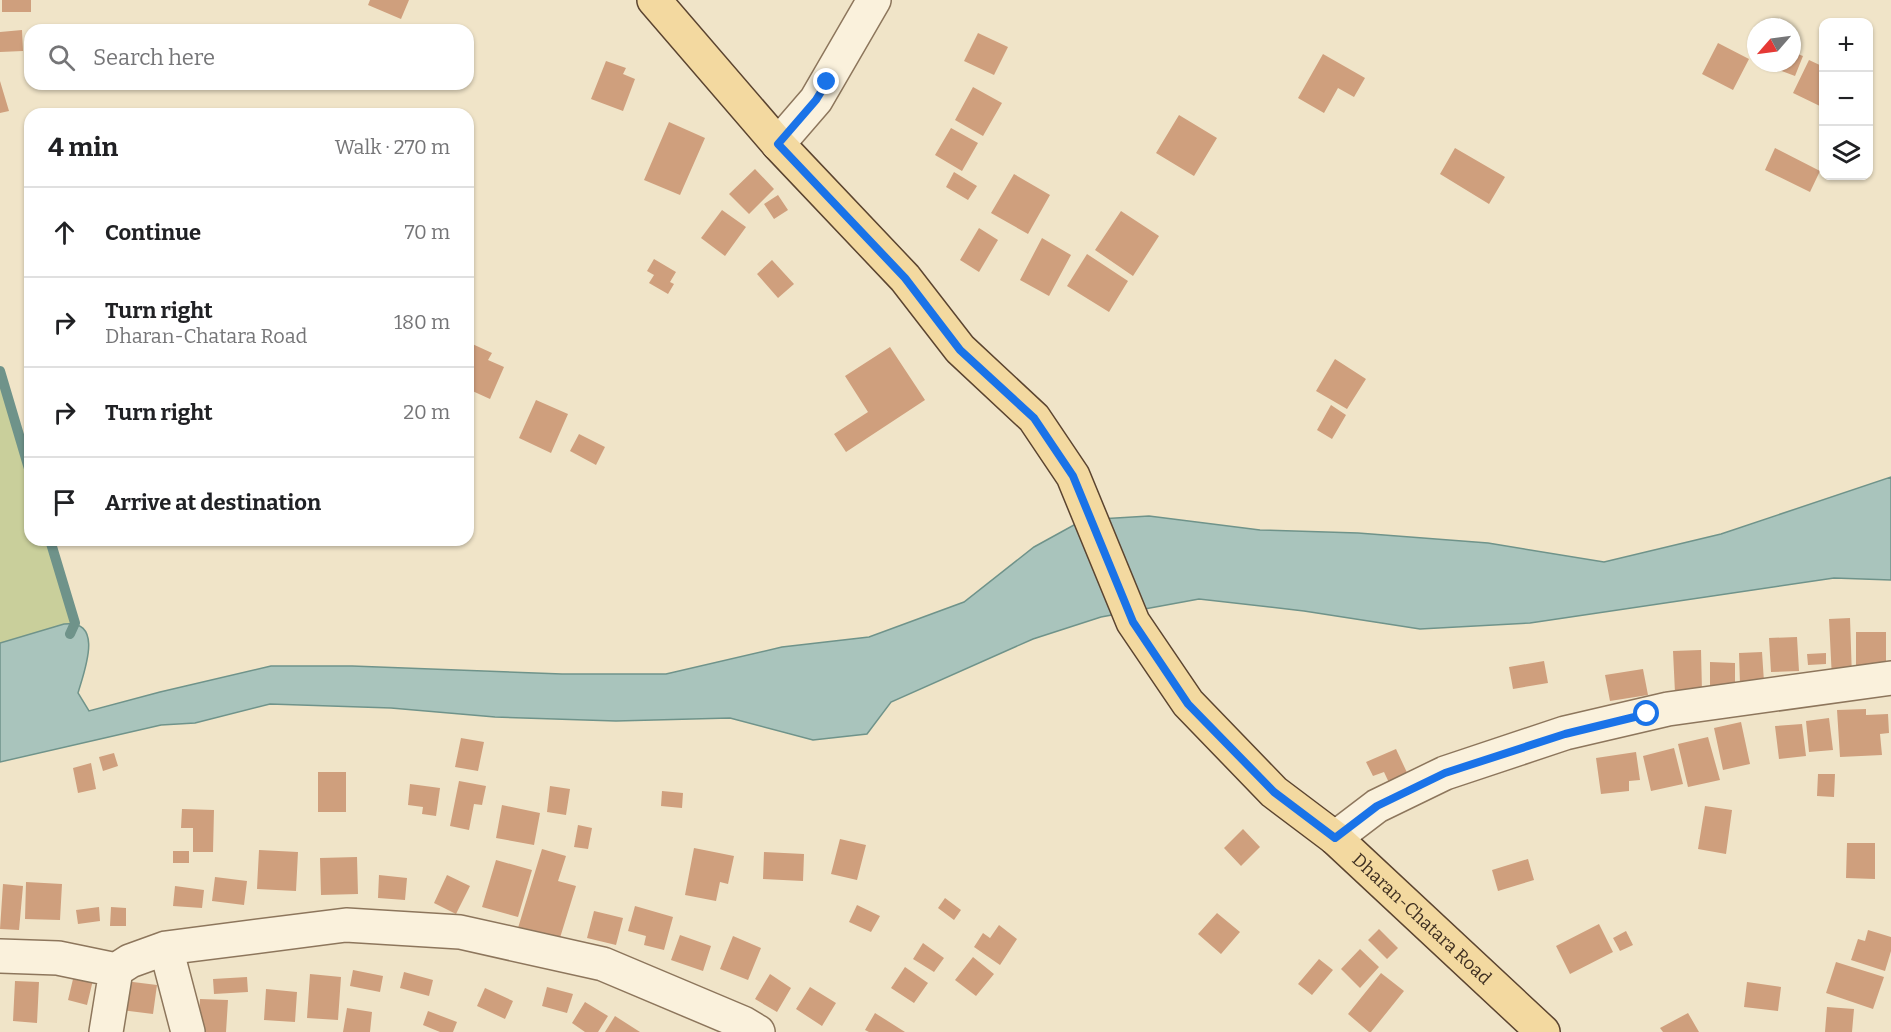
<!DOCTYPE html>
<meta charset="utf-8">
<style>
body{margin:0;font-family:Bitter,serif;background:#f2f2f2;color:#202124}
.controls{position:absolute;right:18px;top:18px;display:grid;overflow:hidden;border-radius:12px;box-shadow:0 2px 4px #0004}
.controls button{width:54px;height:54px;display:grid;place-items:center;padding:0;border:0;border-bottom:2px solid #e0e0e0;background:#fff;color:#202124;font:30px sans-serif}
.compass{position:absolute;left:1747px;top:18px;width:54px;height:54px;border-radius:50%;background:#fff;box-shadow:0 2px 4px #0004;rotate:242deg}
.stop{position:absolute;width:18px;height:18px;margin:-14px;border:4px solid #1a73e8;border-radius:50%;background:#fff}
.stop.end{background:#1a73e8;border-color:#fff;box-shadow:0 2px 6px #0008}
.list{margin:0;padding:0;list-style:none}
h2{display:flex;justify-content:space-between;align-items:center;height:78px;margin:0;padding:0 24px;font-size:26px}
h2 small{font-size:20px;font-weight:400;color:#757577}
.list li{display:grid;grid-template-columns:39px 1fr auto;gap:18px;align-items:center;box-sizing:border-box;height:90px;padding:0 24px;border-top:2px solid #e0e0e0}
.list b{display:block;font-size:22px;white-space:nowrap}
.list p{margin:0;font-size:20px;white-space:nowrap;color:#757577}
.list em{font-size:20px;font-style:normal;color:#757577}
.icon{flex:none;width:33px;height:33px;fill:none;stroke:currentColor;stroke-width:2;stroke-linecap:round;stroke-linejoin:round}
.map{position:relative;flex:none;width:1891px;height:1032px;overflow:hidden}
.search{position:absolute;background:#fff;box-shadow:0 2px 4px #0004;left:24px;top:24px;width:450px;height:66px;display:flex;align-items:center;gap:15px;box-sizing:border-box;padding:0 21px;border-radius:18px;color:#757577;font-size:22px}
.panel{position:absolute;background:#fff;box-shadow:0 2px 4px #0004;left:24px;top:108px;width:450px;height:438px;border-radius:18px}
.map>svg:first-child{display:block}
</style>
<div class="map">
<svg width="1891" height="1032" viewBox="0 0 1891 1032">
<rect width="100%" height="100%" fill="#f0e4c8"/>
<path fill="#c9cf9b" d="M 0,371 L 30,472 L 30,540 L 50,540 L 75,623 L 0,643 Z"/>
<path fill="#a9c4bc" stroke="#6f938a" stroke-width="1.5" d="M 1891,477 L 1891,580 L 1834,578 L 1530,623 L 1420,629 L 1304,611 L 1199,599 L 1101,617 L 1033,639 L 891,702 L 867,734 L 813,740 L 730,718 L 616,721 L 495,717 L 391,708 L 270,704 L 195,723 L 161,725 L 0,762 L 0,643 L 64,624 C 105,619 84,672 78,693 L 89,711 L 160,692 L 271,666 L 352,666 L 562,674 L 666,674 L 782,647 L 869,637 L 964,602 L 1034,547 L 1083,520 L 1149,516 L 1260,530 L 1358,533 L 1488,543 L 1604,562 L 1721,534 Z"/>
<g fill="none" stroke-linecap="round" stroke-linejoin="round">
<path stroke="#6f938a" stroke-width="10" d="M 0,371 L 30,472
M 50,540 L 75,623 L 70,634"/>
</g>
<path fill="#cf9f7d" d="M 2,0 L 31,0 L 31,12 L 2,12 Z
M 370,0 L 409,0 L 401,19 L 368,5 Z
M 22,30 L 23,51 L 0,52 L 0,32 Z
M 978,33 L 1008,47 L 994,75 L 964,61 Z
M 1718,43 L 1749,59 L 1733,90 L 1702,74 Z
M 1792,52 L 1803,56 L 1795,76 L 1779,70 L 1781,63 L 1792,63 Z
M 1323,54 L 1365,78 L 1354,97 L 1338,88 L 1324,113 L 1298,98 Z
M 1809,60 L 1824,67 L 1824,108 L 1793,93 Z
M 606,61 L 626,68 L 623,74 L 635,79 L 623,111 L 591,99 Z
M 0,81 L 9,111 L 0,113 Z
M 973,87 L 1002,103 L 983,136 L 955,120 Z
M 1179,115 L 1217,138 L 1194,176 L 1156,153 Z
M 669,122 L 705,138 L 680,195 L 644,180 Z
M 951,128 L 978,143 L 962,171 L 935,155 Z
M 1455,148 L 1505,177 L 1489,204 L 1440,174 Z
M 1775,148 L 1820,171 L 1810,192 L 1765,170 Z
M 755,169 L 774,189 L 749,214 L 729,194 Z
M 954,172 L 977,186 L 968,200 L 946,187 Z
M 1014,174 L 1050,195 L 1028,234 L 991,213 Z
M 778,195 L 788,210 L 774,219 L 764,204 Z
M 722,210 L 746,227 L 725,256 L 701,238 Z
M 1121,211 L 1159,236 L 1133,276 L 1095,250 Z
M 979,228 L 998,240 L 979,272 L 960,260 Z
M 1042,238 L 1071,255 L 1049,296 L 1020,280 Z
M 1087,254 L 1128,281 L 1109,312 L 1067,286 Z
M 654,259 L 676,272 L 670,282 L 674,284 L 668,294 L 649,283 L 654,275 L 647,271 Z
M 772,260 L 794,284 L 778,298 L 757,274 Z
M 468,342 L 492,353 L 488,360 L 504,367 L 490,399 L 468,389 Z
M 890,347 L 925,400 L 846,452 L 834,434 L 868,412 L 845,376 Z
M 1335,359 L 1366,379 L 1347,409 L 1316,391 Z
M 536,400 L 568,414 L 551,453 L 519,438 Z
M 1331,405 L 1346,415 L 1332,439 L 1317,430 Z
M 579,434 L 605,447 L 596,465 L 570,451 Z
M 1850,618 L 1852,678 L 1832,679 L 1829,619 Z
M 1856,632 L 1886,632 L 1886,672 L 1856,672 Z
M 1797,637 L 1799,671 L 1771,672 L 1769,638 Z
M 1701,650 L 1702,692 L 1675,693 L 1673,651 Z
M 1762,652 L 1764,682 L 1740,684 L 1739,653 Z
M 1826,653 L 1826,664 L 1808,665 L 1807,654 Z
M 1544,661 L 1548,683 L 1513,689 L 1509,667 Z
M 1710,662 L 1735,663 L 1735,689 L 1710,690 Z
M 1643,669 L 1648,695 L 1610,701 L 1605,675 Z
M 1866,709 L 1866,715 L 1888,714 L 1889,733 L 1880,734 L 1882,755 L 1840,757 L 1837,710 Z
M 1829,718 L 1833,750 L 1809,752 L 1806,721 Z
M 1741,722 L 1750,764 L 1723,770 L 1714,728 Z
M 1802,724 L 1806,756 L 1779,759 L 1775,726 Z
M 1708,737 L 1720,780 L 1688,787 L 1678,744 Z
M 461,738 L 484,742 L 478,771 L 455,767 Z
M 1674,748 L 1683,784 L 1651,791 L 1643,756 Z
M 1396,749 L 1410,779 L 1391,787 L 1384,772 L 1373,776 L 1366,762 Z
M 1636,752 L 1640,780 L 1629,781 L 1629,791 L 1601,794 L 1596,758 Z
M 114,753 L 118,766 L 103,771 L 99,757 Z
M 91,763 L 96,789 L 78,793 L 73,768 Z
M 318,772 L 346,772 L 346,812 L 318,812 Z
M 1818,774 L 1835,774 L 1834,797 L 1817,796 Z
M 459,781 L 486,786 L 482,805 L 474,804 L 469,830 L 450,826 Z
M 410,784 L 440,788 L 436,816 L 422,814 L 423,807 L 408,805 Z
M 550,786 L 570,789 L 566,815 L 547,812 Z
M 662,791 L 683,793 L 682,808 L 661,806 Z
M 502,805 L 540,813 L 534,845 L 496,838 Z
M 1705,806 L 1732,810 L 1726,854 L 1698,849 Z
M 182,809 L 214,810 L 213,852 L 193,852 L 193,828 L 181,828 Z
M 578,825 L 592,828 L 588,849 L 574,847 Z
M 1243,829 L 1260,847 L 1241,866 L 1224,848 Z
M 840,839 L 866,845 L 857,880 L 831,874 Z
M 1847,843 L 1875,843 L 1875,879 L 1846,878 Z
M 694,848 L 734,856 L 728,884 L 720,882 L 716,901 L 685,895 Z
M 542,849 L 566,856 L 558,881 L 576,886 L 559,941 L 518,928 Z
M 259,850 L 298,852 L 296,891 L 257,889 Z
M 173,851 L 189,851 L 189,863 L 173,863 Z
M 764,852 L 804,854 L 803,881 L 763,879 Z
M 357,857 L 358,894 L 321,895 L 320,858 Z
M 1528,859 L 1534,880 L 1498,891 L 1492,870 Z
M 496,860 L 532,870 L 518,917 L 482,907 Z
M 379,875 L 407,878 L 405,900 L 378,898 Z
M 447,875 L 470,886 L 456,914 L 434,903 Z
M 215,877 L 247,881 L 244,905 L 212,901 Z
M 26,882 L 62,884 L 60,920 L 25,919 Z
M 3,884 L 23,886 L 19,930 L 0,929 Z
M 175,886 L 204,890 L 202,908 L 173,906 Z
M 945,898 L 961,910 L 954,920 L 938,908 Z
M 857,905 L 880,916 L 871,932 L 849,922 Z
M 635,906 L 673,917 L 664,950 L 644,945 L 646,936 L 628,931 Z
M 99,907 L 100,921 L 78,924 L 76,910 Z
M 111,907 L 126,908 L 126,926 L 110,926 Z
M 594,911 L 623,918 L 616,945 L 587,938 Z
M 1217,913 L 1240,932 L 1221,954 L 1198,934 Z
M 1599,924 L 1613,952 L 1570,974 L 1556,946 Z
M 999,925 L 1017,939 L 1000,965 L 974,947 L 983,933 L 990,938 Z
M 1379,929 L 1398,948 L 1387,959 L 1368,940 Z
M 1868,930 L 1891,937 L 1891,951 L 1885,971 L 1851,960 L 1858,939 L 1865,941 Z
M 1626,931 L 1633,945 L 1620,951 L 1613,938 Z
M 680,935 L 711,946 L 703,971 L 671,960 Z
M 733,936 L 761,948 L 748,980 L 720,969 Z
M 923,943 L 944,958 L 934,972 L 913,959 Z
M 1360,949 L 1379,967 L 1360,988 L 1341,969 Z
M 973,957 L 994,974 L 976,996 L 955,980 Z
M 1319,959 L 1333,970 L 1312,995 L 1298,984 Z
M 1836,962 L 1884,977 L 1873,1009 L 1826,993 Z
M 905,967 L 928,983 L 914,1003 L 891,988 Z
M 353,970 L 383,976 L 380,992 L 350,986 Z
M 404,972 L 433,980 L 429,996 L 400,988 Z
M 1381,973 L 1404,991 L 1371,1032 L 1369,1032 L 1348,1014 Z
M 310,974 L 341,977 L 338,1020 L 307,1018 Z
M 770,974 L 791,988 L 777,1012 L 755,999 Z
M 74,975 L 93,980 L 87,1005 L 68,1000 Z
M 247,977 L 248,992 L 214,994 L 213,979 Z
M 15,981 L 39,982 L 37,1023 L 13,1021 Z
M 125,981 L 157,985 L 153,1014 L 121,1010 Z
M 1747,982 L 1781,987 L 1778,1011 L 1744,1007 Z
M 547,987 L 573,994 L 567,1013 L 542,1006 Z
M 810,987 L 836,1003 L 822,1026 L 796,1009 Z
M 485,988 L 513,1001 L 505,1019 L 477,1006 Z
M 266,989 L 297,992 L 295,1022 L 264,1020 Z
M 200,999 L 228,1000 L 226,1032 L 198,1032 Z
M 585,1002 L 608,1016 L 598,1032 L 585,1032 L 572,1023 Z
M 1827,1007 L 1854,1009 L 1852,1032 L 1825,1032 Z
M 347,1008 L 372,1012 L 370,1032 L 343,1032 Z
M 428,1011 L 457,1022 L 453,1032 L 440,1032 L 423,1025 Z
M 875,1013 L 905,1032 L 869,1032 L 865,1030 Z
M 1688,1013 L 1699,1032 L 1663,1032 L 1660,1028 Z
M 615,1016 L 640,1032 L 605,1032 Z"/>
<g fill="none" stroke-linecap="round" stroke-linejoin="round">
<defs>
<path id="street" d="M 778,144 L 816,100 L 874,0
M 1335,838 L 1377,806 L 1445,773 L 1565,733 L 1668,709 L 1891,678
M 166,948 L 188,1032
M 0,956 L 58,958 L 116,970
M 106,1032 L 116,970 L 130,961 L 166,948 L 346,925 L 460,932 L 603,964 L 743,1023 L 758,1032"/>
<g id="primary">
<path id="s1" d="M 654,0 L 778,144 L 905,278 L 960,349 L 1034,418 L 1073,476 L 1133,622 L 1188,703 L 1274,792 L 1335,838 L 1543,1032"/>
</g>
</defs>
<use href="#street" stroke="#8d765c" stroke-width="36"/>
<use href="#primary" stroke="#5b4430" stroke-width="36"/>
<use href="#street" stroke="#faf1dc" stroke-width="33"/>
<use href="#primary" stroke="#f3d9a0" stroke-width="33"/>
</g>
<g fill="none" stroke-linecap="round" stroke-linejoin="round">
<path stroke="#1a73e8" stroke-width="8" d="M 827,82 L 816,100 L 778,144 L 905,278 L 960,350 L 1034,418 L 1073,476 L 1133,622 L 1188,704 L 1274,792 L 1335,838 L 1377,806 L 1445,773 L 1565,734 L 1647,714"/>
</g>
<g text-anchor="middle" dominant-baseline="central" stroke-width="5" stroke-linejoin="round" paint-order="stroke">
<g font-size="18" fill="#3d2e20" stroke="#f7eed8">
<text stroke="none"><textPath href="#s1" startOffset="1210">Dharan-Chatara Road</textPath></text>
</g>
</g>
</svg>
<div class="controls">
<button>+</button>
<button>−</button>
<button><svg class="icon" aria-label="layers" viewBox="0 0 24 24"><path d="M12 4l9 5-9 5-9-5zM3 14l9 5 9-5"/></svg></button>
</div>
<svg class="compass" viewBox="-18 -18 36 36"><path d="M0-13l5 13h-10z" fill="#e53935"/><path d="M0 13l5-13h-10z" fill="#757577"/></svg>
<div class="stop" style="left:1647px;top:714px"></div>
<div class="stop end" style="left:827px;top:82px"></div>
<div class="search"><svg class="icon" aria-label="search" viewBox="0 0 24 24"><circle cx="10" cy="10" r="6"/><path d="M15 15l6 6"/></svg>Search here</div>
<section class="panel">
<h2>4 min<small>Walk · 270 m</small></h2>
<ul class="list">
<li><svg class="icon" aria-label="ahead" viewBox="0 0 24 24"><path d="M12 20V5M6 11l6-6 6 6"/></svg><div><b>Continue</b></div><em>70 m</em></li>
<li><svg class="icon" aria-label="right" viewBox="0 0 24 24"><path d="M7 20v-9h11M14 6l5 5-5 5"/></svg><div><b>Turn right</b><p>Dharan-Chatara Road</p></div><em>180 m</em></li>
<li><svg class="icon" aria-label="right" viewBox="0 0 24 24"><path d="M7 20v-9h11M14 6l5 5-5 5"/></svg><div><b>Turn right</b></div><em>20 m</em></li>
<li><svg class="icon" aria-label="arrive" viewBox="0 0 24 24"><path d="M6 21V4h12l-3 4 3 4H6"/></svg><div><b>Arrive at destination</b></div></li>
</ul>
</section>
</div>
